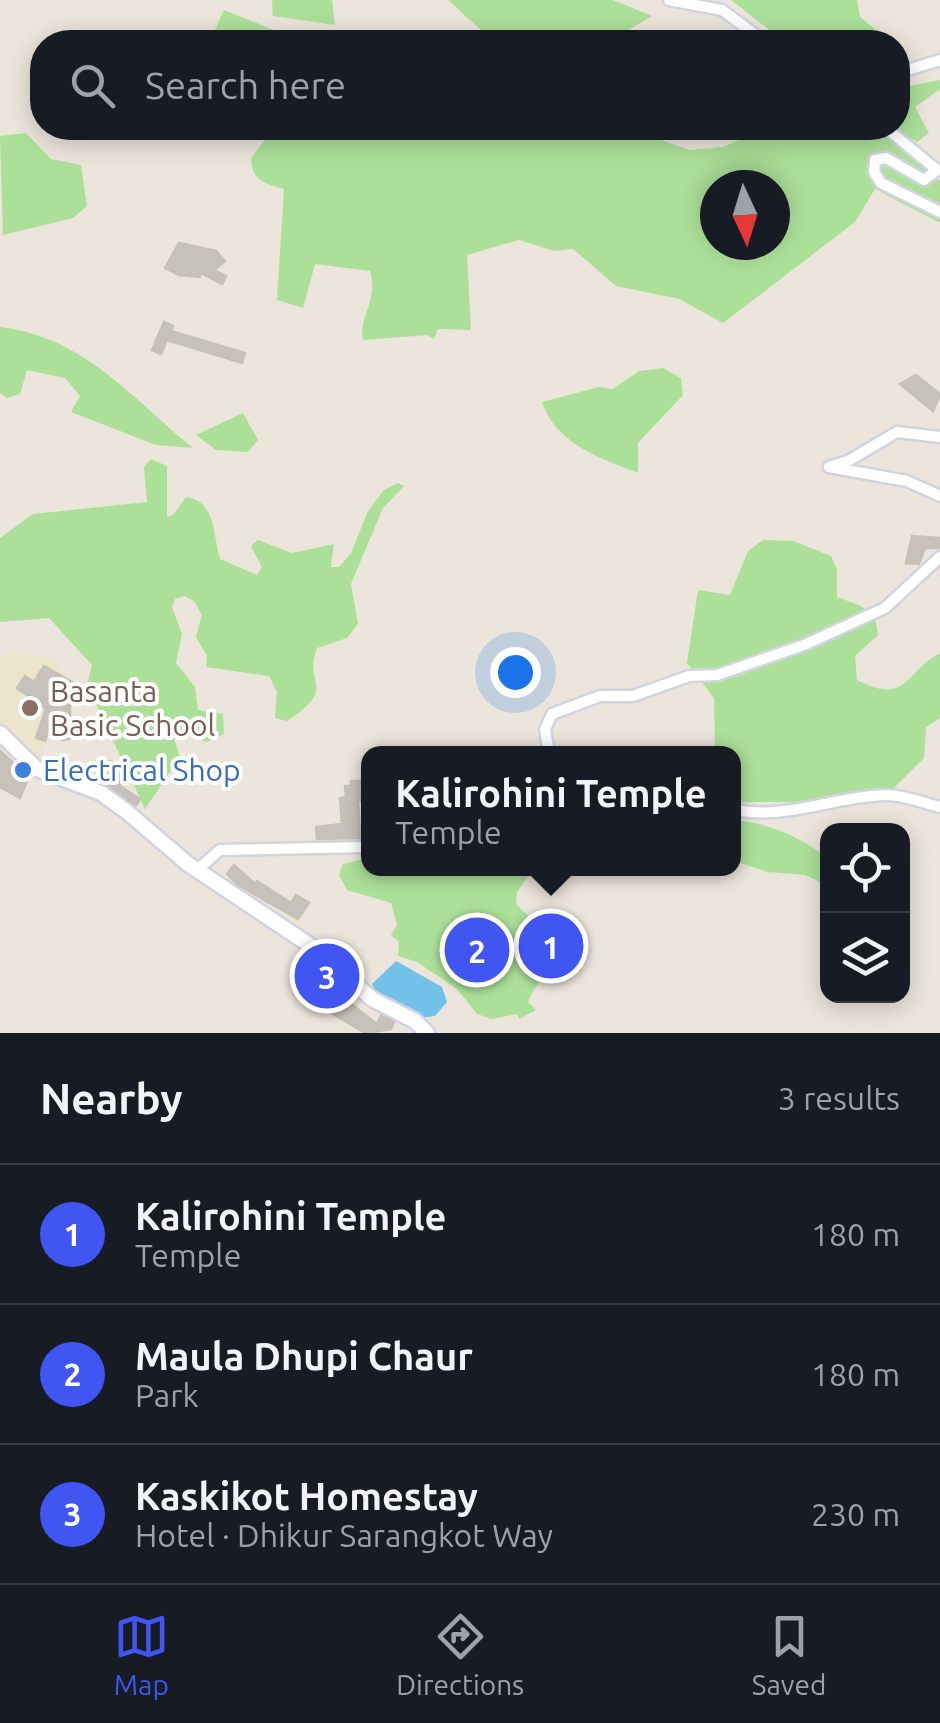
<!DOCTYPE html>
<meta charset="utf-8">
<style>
body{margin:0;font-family:Ubuntu,sans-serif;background:#242831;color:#f1f3f6}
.controls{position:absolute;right:30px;bottom:30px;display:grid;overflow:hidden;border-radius:20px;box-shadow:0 5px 25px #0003}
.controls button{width:90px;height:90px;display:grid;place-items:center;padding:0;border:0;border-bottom:2px solid #363941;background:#171b24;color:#f1f3f6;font:50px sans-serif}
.compass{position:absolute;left:700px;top:170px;width:90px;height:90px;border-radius:50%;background:#171b24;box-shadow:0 5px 25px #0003;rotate:176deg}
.you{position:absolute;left:515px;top:672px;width:35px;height:35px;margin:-25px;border:8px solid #fff;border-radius:50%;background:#1a73e8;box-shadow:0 0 0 15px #1a73e833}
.badge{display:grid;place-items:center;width:65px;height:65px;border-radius:50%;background:#4055f2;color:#fff;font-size:32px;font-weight:700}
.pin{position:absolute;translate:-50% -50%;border:5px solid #fff;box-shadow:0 2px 10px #0006}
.popup{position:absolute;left:361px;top:746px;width:380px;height:130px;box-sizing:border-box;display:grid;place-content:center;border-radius:20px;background:#171b24;filter:drop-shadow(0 2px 8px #0005);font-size:32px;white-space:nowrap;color:#9ea1a6}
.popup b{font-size:38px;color:#f1f3f6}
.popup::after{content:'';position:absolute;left:50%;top:100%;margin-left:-20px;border:20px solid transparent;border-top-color:#171b24}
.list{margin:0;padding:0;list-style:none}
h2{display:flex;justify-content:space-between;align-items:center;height:130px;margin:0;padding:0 40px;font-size:42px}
h2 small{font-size:32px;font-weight:400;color:#9ea1a6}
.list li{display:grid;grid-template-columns:65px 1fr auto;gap:30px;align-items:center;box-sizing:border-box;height:140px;padding:0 40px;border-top:2px solid #363941}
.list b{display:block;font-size:38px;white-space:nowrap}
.list p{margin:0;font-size:32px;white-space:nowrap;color:#9ea1a6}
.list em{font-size:32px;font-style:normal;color:#9ea1a6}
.icon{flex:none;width:55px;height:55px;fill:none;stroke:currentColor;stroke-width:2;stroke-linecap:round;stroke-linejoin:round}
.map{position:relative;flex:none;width:940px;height:1033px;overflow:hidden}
.search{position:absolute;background:#171b24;box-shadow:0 5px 25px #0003;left:30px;right:30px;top:30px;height:110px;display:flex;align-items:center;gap:25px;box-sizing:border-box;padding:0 35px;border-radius:40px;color:#9ea1a6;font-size:38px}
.sheet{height:550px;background:#171b24}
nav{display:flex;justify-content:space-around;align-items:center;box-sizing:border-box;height:140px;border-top:2px solid #363941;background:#171b24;font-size:28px;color:#9ea1a6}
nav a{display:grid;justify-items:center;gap:5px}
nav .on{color:#4055f2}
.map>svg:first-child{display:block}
</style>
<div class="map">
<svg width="940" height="1033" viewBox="0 0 940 1033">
<rect width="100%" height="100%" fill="#ebe5db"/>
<path fill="#ece4cb" d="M 8,652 L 52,657 L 69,686 L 39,761 L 0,730 L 0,659 Z"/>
<path fill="#ace099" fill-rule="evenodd" d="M 272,0 L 332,0 L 335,25 L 273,16 Z
M 448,0 L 613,0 L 652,16 L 627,31 L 626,42 L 494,42 Z
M 731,0 L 857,0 L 860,17 L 891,42 L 785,42 Z
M 224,10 L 286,35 L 339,36 L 345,40 L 217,42 L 212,36 Z
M 940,80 L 940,89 L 915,107 L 929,133 L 917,142 L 893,128 L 898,128 L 898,88 Z
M 274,128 L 304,128 L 308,137 L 348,128 L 403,128 L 408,131 L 412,128 L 628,128 L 689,150 L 723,147 L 739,140 L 748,128 L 877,128 L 940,181 L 940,223 L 875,189 L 855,222 L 723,323 L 679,299 L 616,286 L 573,249 L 554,251 L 519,240 L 467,255 L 471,330 L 438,329 L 434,339 L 428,335 L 363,340 C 358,317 379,300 370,271 L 315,264 L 303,308 L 277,300 L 284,189 C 264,183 252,181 251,158 ZM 715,185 L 775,185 L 775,245 L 715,245 Z
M 26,133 L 51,159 L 81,165 L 87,206 L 73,218 L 3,235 L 0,136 Z
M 0,327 C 84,337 132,398 193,448 L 156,445 L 71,412 L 80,396 L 65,378 L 27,370 L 20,394 L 7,398 L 0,393 Z
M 663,368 L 681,378 L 683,395 L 638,443 L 638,473 C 601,459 555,443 542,402 L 599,387 L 613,389 L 639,371 Z
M 243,413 L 258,440 L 248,452 L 216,450 L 196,435 Z
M 151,459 L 167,466 L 167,517 L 173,515 L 186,497 C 216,501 213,535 220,559 L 257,575 L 262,567 L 251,546 L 258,540 L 292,553 L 334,544 L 331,567 L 339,567 L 351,553 L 368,511 L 384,490 L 398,483 L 404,486 L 383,508 L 351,584 L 358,624 L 347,638 L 317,648 C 302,684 340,686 287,721 L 275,718 L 277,692 L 269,676 L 206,667 L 207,656 L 196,637 L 202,615 L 194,601 L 184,596 L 175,599 L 172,607 L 182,634 L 176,663 L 195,687 L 198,710 L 223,714 L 224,734 L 207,742 L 186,735 L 174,739 L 180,757 L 145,809 L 87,685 L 92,665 L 49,618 L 0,622 L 0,538 L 33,514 L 147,502 L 144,467 Z
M 763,540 L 793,541 L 831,556 L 837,569 L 837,597 C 860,606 876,607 878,635 L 855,656 L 857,680 C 908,706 904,672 940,653 L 940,718 L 926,727 L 924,758 L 892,790 L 795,802 L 734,802 L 734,754 L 715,753 L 714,698 L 687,663 L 698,590 L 730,595 L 748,551 Z
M 734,820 C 766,822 802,837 827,858 L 827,885 L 805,875 L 768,872 L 734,861 Z
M 368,858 L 368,868 L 533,869 L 517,892 L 516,904 L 557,944 C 553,967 537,980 528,1002 L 536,1010 L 520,1019 L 517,1014 L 492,1019 L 477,1014 L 457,989 L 417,962 L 398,956 L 399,942 L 391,935 L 397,925 L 391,903 L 347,890 L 339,875 L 343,864 Z"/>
<path fill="#72c1e9" d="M 396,961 L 442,987 L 447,1002 L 435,1016 L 419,1018 L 379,997 L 372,984 Z"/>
<path fill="#c6c2bb" stroke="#c6c1b5" stroke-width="2.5" d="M 179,243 L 216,251 L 225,261 L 214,270 L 226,276 L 222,284 L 201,273 L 200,277 L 179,275 L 165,268 Z
M 164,322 L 173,326 L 171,331 L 245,353 L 242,363 L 167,340 L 161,354 L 152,350 Z
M 916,375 L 940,394 L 933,411 L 900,384 Z
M 912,536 L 940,538 L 940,548 L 925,548 L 919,564 L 906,563 Z
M 44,666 L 81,687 L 76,700 L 70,697 L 70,739 L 62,740 L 58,705 L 45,741 L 36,738 L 46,709 L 17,688 L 25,676 L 34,682 Z
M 0,751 L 29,776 L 20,798 L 0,787 Z
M 110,761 L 119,765 L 116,771 L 124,774 L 120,786 L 140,799 L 136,805 L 96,780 L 102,779 Z
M 351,781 L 362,781 L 363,800 L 358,801 L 360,838 L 317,839 L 316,827 L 342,824 L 340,798 L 346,797 L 345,786 L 351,786 Z
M 234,865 L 255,884 L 257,881 L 291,903 L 296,895 L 309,903 L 298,919 L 238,885 L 227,874 Z
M 339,1002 L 351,1004 L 377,1024 L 381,1016 L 394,1022 L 391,1029 L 365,1033 L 333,1014 Z"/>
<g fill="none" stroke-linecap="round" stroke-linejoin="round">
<defs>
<path id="street" d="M 669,0 L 722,10 L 765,42
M 898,73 L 940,60
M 886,128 L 937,170 L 924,180 L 886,158 L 875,160 L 874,172 L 881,183 L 940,212
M 940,437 L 897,432 L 848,461 L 829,467 L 907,481 L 940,496
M 549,754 L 545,729 L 552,714 L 600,696 L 633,696 L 689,676 L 717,675 L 804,645 L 885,608 L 940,557
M 734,810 C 788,820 834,796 887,795 C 904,795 924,803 940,807
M 198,869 L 220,850 L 368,847"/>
<path id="secondary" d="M 0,733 L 37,769 L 101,793 L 126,811 L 188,864 L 320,952 L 372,999 L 415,1021 L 427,1033"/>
</defs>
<use href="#street" stroke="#d1d3e1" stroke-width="15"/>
<use href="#secondary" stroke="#d1d3e1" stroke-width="19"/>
<use href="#street" stroke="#fff" stroke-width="10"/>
<use href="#secondary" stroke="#fff" stroke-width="14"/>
</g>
<circle fill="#8d6e63" stroke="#fff" stroke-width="4" cx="30" cy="708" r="10"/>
<circle fill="#3f7fe0" stroke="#fff" stroke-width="4" cx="23" cy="770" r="10"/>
<g text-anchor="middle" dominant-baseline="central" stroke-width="8" stroke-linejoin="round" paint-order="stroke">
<g font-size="30" fill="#785e54" stroke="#fff" text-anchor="start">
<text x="50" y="691">Basanta<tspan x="50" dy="34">Basic School</tspan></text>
</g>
<g font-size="30" fill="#366cbe" stroke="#fff" text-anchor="start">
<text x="43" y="770">Electrical Shop</text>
</g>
</g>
</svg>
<div class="controls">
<button><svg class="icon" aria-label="locate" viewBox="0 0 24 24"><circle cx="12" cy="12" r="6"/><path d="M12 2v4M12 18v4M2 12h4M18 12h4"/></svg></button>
<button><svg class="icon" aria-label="layers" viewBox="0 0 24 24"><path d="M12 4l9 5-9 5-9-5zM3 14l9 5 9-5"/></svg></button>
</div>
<svg class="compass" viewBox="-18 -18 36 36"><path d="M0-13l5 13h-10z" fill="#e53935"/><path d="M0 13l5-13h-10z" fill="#9ea1a6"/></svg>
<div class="you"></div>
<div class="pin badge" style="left:551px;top:946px">1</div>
<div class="popup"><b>Kalirohini Temple</b>Temple</div>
<div class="pin badge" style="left:477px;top:950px">2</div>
<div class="pin badge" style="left:327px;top:976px">3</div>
<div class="search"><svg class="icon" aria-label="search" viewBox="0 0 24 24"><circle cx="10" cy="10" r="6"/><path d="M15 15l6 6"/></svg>Search here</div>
</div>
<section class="sheet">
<h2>Nearby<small>3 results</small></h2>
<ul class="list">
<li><span class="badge">1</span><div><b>Kalirohini Temple</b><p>Temple</p></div><em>180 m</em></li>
<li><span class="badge">2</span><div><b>Maula Dhupi Chaur</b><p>Park</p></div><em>180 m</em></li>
<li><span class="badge">3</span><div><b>Kaskikot Homestay</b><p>Hotel · Dhikur Sarangkot Way</p></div><em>230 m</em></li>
</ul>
</section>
<nav>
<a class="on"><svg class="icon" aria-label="map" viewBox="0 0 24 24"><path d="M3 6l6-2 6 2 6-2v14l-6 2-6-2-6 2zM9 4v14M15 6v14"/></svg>Map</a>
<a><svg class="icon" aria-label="directions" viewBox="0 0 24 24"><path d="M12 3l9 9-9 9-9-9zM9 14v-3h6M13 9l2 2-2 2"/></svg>Directions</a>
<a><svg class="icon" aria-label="saved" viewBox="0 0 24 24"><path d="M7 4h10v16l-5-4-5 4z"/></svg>Saved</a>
</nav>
